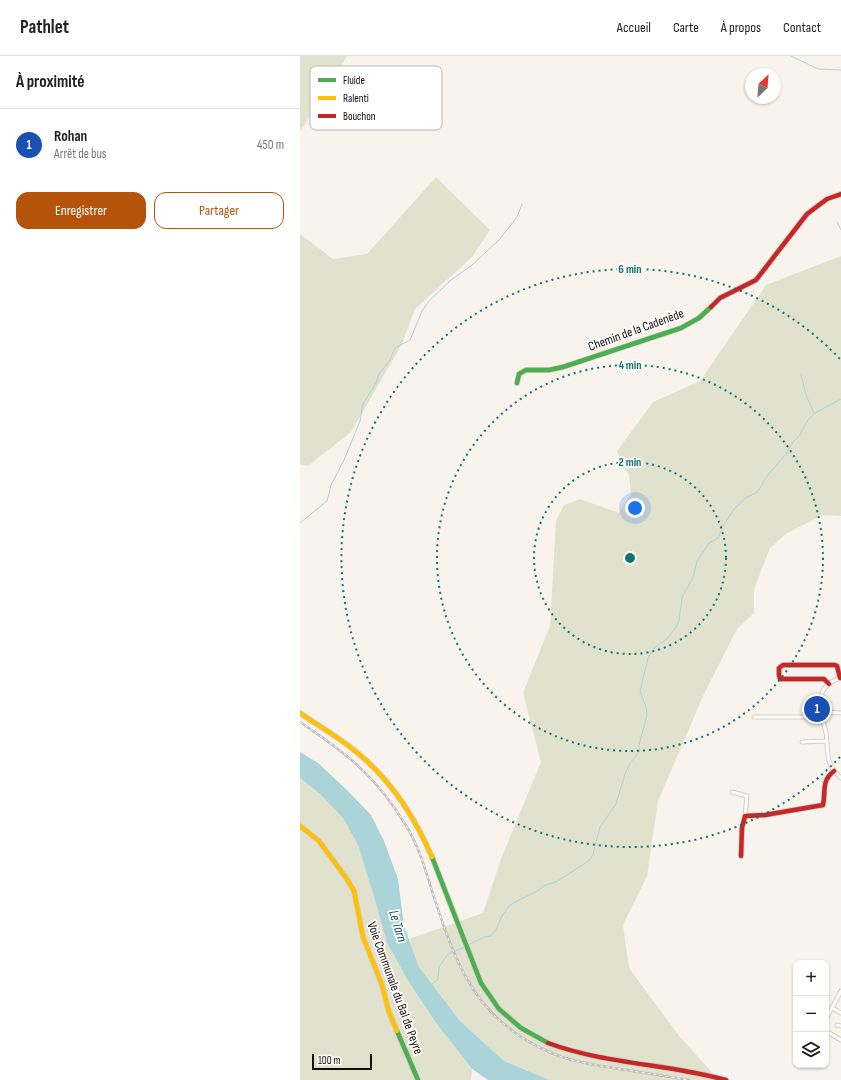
<!DOCTYPE html>
<html lang="fr">
<meta charset="utf-8">
<style>
body{margin:0;font-family:"Sofia Sans Condensed",sans-serif;background:#f6f6f6;color:#222}
.controls{position:absolute;right:12px;bottom:12px;display:grid;overflow:hidden;border-radius:8px;box-shadow:0 1px 3px #0004}
.controls button{width:36px;height:36px;display:grid;place-items:center;padding:0;border:0;border-bottom:1px solid #e0e0e0;background:#fff;color:#222;font:20px sans-serif}
.compass{position:absolute;left:445px;top:12px;width:36px;height:36px;border-radius:50%;background:#fff;box-shadow:0 1px 3px #0004;rotate:26deg}
.scale{position:absolute;left:12px;bottom:10px;width:60px;box-sizing:border-box;padding-left:4px;border:2px solid #150c05;border-top:0;font-size:11px;line-height:14px;white-space:nowrap;color:#150c05;-webkit-text-stroke:3px #fff;paint-order:stroke}
.you{position:absolute;left:335px;top:452px;width:14px;height:14px;margin:-10px;border:3px solid #fff;border-radius:50%;background:#1a73e8;box-shadow:0 0 0 6px #1a73e833}
.badge{display:grid;place-items:center;width:26px;height:26px;border-radius:50%;background:#b45309;color:#fff;font-size:13px;font-weight:700}
.pin{position:absolute;translate:-50% -50%;border:2px solid #fff;box-shadow:0 1px 4px #0006}
.list{margin:0;padding:0;list-style:none}
h2{display:flex;justify-content:space-between;align-items:center;height:52px;margin:0;padding:0 16px;font-size:17px}
h2 small{font-size:13px;font-weight:400;color:#767676}
.list li{display:grid;grid-template-columns:26px 1fr auto;gap:12px;align-items:center;box-sizing:border-box;height:72px;padding:0 16px;border-top:1px solid #e0e0e0}
.list b{display:block;font-size:15px;white-space:nowrap}
.list p{margin:0;font-size:13px;white-space:nowrap;color:#767676}
.list em{font-size:13px;font-style:normal;color:#767676}
.actions{display:flex;gap:8px;padding:12px 16px}
.actions a{flex:1;padding:9px 0;border:1px solid #b45309;border-radius:12px;text-align:center;font-size:14px;color:#b45309}
.actions .main{background:#b45309;color:#fff}
.icon{flex:none;width:22px;height:22px;fill:none;stroke:currentColor;stroke-width:2;stroke-linecap:round;stroke-linejoin:round}
.map{position:relative;flex:none;width:541px;height:1024px;overflow:hidden}
header{display:flex;align-items:center;gap:24px;box-sizing:border-box;height:56px;padding:0 20px;background:#fff;border-bottom:1px solid #e0e0e0}
header strong{font-size:19px}
nav{display:flex;gap:22px;margin-inline-start:auto;font-size:14px}
main{display:flex}
aside{flex:1;background:#fff}
.map>svg:first-child{display:block}
</style>
<header>
<strong>Pathlet</strong>
<nav><a>Accueil</a><a>Carte</a><a>À propos</a><a>Contact</a></nav>
</header>
<main>
<aside>
<h2>À proximité<small></small></h2>
<ul class="list">
<li><span class="badge" style="background:#1a4fb4">1</span><div><b>Rohan</b><p>Arrêt de bus</p></div><em>450 m</em></li>
</ul>
<div class="actions"><a class="main">Enregistrer</a><a>Partager</a></div>
</aside>
<div class="map">
<svg width="541" height="1024" viewBox="0 0 541 1024">
<rect width="100%" height="100%" fill="#f9f3ee"/>
<path fill="#e0e2cd" d="M 0,0 L 47,0 L 0,76 Z
M 136,121 L 190,174 L 172,201 L 115,253 L 102,288 L 51,376 L 8,410 L 0,408 L 0,178 L 33,203 L 67,198 Z
M 541,200 L 541,460 L 523,459 L 487,477 L 470,492 L 454,533 L 454,557 L 437,573 L 404,638 L 358,745 L 347,820 L 323,869 L 329,912 L 380,981 L 419,1024 L 250,1024 L 204,1005 L 160,965 L 119,911 L 109,883 L 183,857 L 201,803 L 241,706 L 223,637 L 250,570 L 256,465 L 264,449 L 280,443 L 319,457 L 331,438 L 329,419 L 322,408 L 317,395 L 353,346 L 400,325 L 466,229 Z
M 0,722 L 20,738 L 43,762 L 58,789 L 74,841 L 87,887 L 110,928 L 136,967 L 172,1013 L 171,1024 L 0,1024 Z"/>
<path fill="#abd4d9" d="M 0,696 L 18,707 L 47,734 L 71,759 L 84,785 L 98,823 L 104,870 L 119,911 L 160,965 L 204,1005 L 250,1024 L 188,1024 L 172,1013 L 136,967 L 110,928 L 87,887 L 74,841 L 58,789 L 43,762 L 20,738 L 0,722 Z"/>
<g fill="none" stroke-linecap="round" stroke-linejoin="round">
<path stroke="#abd4d9" stroke-width="1" d="M 491,0 L 518,13 L 541,14
M 537,166 L 541,174
M 501,318 L 506,339 L 514,357
M 0,467 L 27,445 L 31,429 L 44,404 L 60,365 L 63,348 L 76,327 L 79,318 L 90,304 L 95,292 L 110,284 L 122,255 L 129,245 L 151,224 L 172,209 L 200,183 L 217,161 L 222,148
M 168,889 L 184,881 L 191,880 L 196,874 L 202,860 L 209,850 L 217,845 L 239,834 L 245,829 L 256,826 L 290,804 L 293,798 L 300,771 L 316,748 L 325,718 L 330,707 L 340,695 L 339,689 L 347,659 L 346,651 L 340,635 L 348,602 L 352,595 L 359,588 L 367,583 L 376,571 L 379,565 L 382,541 L 393,522 L 397,505 L 409,487 L 418,482 L 423,470 L 434,453 L 447,441 L 454,438 L 459,434 L 467,420 L 486,398 L 493,386 L 500,379 L 508,364 L 515,357 L 541,343
M 132,928 L 138,923 L 139,911 L 148,898 L 165,891"/>
<defs>
<path id="street" d="M 541,622 C 511,631 521,655 526,677 C 529,695 524,708 541,722
M 521,656 L 541,657
M 454,661 L 521,661
M 502,686 L 526,685
M 432,736 L 447,740 L 445,760
M 532,952 L 541,957
M 526,963 L 541,935
M 537,969 L 541,970
M 526,975 L 541,984"/>
<path id="fast" d="M 217,327 L 219,318 L 226,314 L 249,314 L 263,311 L 381,272 L 399,262 L 411,251
M 132,801 L 181,927 L 199,953 L 221,972 L 248,987
M 97,975 L 118,1024"/>
<path id="slow" d="M 0,657 C 20,671 42,683 60,699 C 92,726 116,764 132,801
M 0,770 L 19,785 L 47,823 L 54,835 L 63,881 L 82,929 L 89,956 L 97,975"/>
<path id="jam" d="M 411,251 L 420,242 L 456,224 L 507,158 L 527,143 L 541,138
M 529,628 L 524,623 L 480,623 L 479,619 L 479,612 L 483,609 L 535,609 L 537,610 L 540,622
M 441,800 L 442,772 L 445,760 L 465,759 L 523,749 C 526,735 521,725 534,715
M 248,987 C 294,1004 342,1007 390,1016 C 402,1018 414,1021 426,1024"/>
</defs>
<use href="#street" stroke="#d5cdc6" stroke-width="5"/>
<use href="#fast" stroke="#d5cdc6" stroke-width="6"/>
<use href="#slow" stroke="#d5cdc6" stroke-width="6"/>
<use href="#jam" stroke="#d5cdc6" stroke-width="6"/>
<use href="#street" stroke="#fefdfc" stroke-width="3"/>
<use href="#fast" stroke="#4caf50" stroke-width="4.5"/>
<use href="#slow" stroke="#ffc107" stroke-width="4.5"/>
<use href="#jam" stroke="#c62828" stroke-width="4.5"/>
<defs>
<path id="rail" d="M 0,666 C 46,697 76,720 105,768 C 118,788 125,812 132,835 C 155,906 174,962 247,995 C 270,1006 296,1009 320,1013 C 343,1017 366,1020 389,1024"/>
</defs>
<use href="#rail" stroke="#c1bebd" stroke-width="2.5"/>
<use href="#rail" stroke="#fff" stroke-width="1" stroke-dasharray="3" stroke-linecap="butt"/>
</g>
<g fill="none" stroke="#0f766e" stroke-width="2" stroke-dasharray="2 4">
<circle cx="330" cy="502" r="96"/>
<circle cx="330" cy="502" r="193"/>
<path d="M540 701A289 289 0 1 1 540 303"/>
</g>
<g text-anchor="middle" dominant-baseline="central" stroke-width="3.5" stroke-linejoin="round" paint-order="stroke">
<g font-size="13" fill="#150c05" stroke="#fff">
<text transform="translate(336 274) rotate(-20)">Chemin de la Cadenède</text>
<text transform="translate(95 932) rotate(70)">Voie Communale du Bal de Peyre</text>
</g>
<g font-size="14" font-style="italic" fill="#134a51" stroke="#fff">
<text transform="translate(98 870) rotate(73)">Le Tarn</text>
</g>
</g>
<rect x="10" y="10" width="132" height="64" rx="6" fill="#fff" stroke="#b9b6b4" stroke-width="1"/>
<rect x="18" y="22" width="18" height="4" fill="#4caf50"/>
<rect x="18" y="40" width="18" height="4" fill="#ffc107"/>
<rect x="18" y="58" width="18" height="4" fill="#c62828"/>
<g font-size="11" fill="#150c05">
<text x="43" y="28">Fluide</text>
<text x="43" y="46">Ralenti</text>
<text x="43" y="64">Bouchon</text>
</g>
<circle cx="330" cy="502" r="6" fill="#0f766e" stroke="#fff" stroke-width="2"/>
<g font-size="12" text-anchor="middle" font-weight="bold" fill="#0f766e" stroke="#fff" stroke-width="3.5" stroke-linejoin="round" paint-order="stroke">
<text x="330" y="217">6 min</text>
<text x="330" y="313">4 min</text>
<text x="330" y="410">2 min</text>
</g>
</svg>
<div class="controls">
<button>+</button>
<button>−</button>
<button><svg class="icon" aria-label="layers" viewBox="0 0 24 24"><path d="M12 4l9 5-9 5-9-5zM3 14l9 5 9-5"/></svg></button>
</div>
<svg class="compass" viewBox="-18 -18 36 36"><path d="M0-13l5 13h-10z" fill="#e53935"/><path d="M0 13l5-13h-10z" fill="#767676"/></svg>
<div class="scale">100 m</div>
<div class="you"></div>
<div class="pin badge" style="left:517px;top:653px;background:#1a4fb4">1</div>
</div>
</main>
